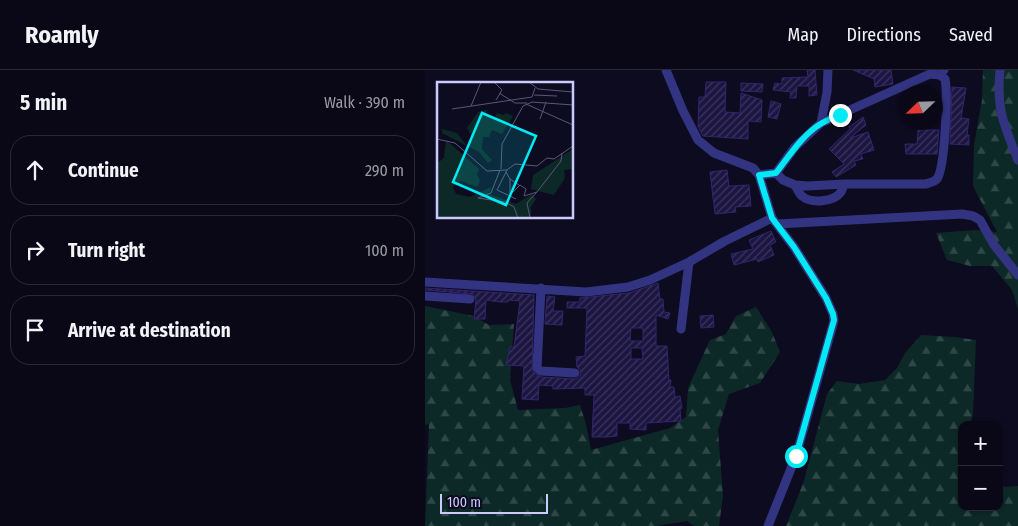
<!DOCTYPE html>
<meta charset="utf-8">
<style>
body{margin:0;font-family:"Fira Sans Condensed",sans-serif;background:#181624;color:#f1f3f6}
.controls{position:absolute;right:15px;bottom:15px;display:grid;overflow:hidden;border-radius:10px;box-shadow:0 1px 4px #0004}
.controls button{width:45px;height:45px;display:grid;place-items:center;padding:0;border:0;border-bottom:1px solid #2a2936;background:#0a0817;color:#f1f3f6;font:25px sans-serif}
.compass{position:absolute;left:473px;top:15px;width:45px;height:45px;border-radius:50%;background:#0a0817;box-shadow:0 1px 4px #0004;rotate:247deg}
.scale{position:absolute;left:15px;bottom:12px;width:108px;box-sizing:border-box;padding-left:5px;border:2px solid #ccc9ff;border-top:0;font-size:14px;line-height:18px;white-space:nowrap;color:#ccc9ff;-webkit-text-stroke:4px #0d0b1f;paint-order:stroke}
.stop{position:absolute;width:15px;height:15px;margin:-11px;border:4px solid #00eaf4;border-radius:50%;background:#fff}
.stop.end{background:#00eaf4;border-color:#fff;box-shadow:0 1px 5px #0008}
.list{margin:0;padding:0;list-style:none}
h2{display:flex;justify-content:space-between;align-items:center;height:65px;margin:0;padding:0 20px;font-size:21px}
h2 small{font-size:16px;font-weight:400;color:#999aa1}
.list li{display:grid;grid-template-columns:32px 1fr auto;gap:15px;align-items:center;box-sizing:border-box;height:70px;margin:0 10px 10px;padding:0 10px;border:1px solid #2a2936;border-radius:20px}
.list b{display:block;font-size:19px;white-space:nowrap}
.list em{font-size:16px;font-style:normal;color:#999aa1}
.icon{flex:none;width:28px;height:28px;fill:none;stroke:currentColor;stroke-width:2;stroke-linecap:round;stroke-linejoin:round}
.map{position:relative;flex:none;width:593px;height:456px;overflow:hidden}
header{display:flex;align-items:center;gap:30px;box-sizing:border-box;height:70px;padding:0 25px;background:#0a0817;border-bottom:1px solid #2a2936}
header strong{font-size:24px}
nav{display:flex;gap:28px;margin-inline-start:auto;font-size:18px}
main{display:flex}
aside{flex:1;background:#0a0817}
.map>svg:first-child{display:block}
</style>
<header>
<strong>Roamly</strong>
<nav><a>Map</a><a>Directions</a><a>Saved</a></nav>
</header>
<main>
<aside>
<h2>5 min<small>Walk · 390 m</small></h2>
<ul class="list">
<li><svg class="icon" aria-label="ahead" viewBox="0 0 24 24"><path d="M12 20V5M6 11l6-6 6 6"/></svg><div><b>Continue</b></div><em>290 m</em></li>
<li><svg class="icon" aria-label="right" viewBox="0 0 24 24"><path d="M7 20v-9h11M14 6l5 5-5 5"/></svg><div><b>Turn right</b></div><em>100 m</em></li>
<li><svg class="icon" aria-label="arrive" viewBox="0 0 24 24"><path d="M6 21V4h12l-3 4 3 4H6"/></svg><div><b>Arrive at destination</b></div></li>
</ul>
</aside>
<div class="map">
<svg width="593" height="456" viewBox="0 0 593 456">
<defs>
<pattern id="forest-firs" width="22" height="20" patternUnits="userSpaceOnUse" patternTransform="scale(1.25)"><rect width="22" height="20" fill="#0d2927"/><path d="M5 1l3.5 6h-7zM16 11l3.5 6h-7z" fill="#2f4747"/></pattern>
<pattern id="building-hatch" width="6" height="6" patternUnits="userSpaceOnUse" patternTransform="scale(1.25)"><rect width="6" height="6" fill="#1c1541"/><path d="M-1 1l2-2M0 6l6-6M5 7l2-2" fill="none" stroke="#3c365e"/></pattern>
</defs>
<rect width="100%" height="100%" fill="#0d0b1f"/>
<path fill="url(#forest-firs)" d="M 558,0 L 593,0 L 593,239 L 587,220 L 567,196 L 545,196 L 522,190 L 511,163 L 551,160 L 572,162 L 548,116 L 549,75 L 557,30 Z
M 0,236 L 48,246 L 64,255 L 89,254 L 85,310 L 93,340 L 140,338 L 155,335 L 161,354 L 166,380 L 245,358 L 261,347 L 263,318 L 285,270 L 301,264 L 311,246 L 331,237 L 347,262 L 355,282 L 335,313 L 304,324 L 293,360 L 298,426 L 294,456 L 269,456 L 262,451 L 231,456 L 0,456 L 4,354 L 0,355 Z
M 496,265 L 529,267 L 551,270 L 548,345 L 544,355 L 537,355 L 537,437 L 574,437 L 574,415 L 581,417 L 593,416 L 593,456 L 361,456 L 379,411 L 402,324 L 412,311 L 434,314 L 460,310 L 472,298 L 480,283 Z"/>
<path fill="url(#building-hatch)" stroke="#30266f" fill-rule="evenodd" d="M 382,0 L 390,0 L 392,25 L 384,26 L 384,16 L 372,16 L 371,28 L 365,28 L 366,22 L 348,20 L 350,13 L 357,14 L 357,8 L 383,7 Z
M 428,0 L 466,0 L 468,14 L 450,17 L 449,9 Z
M 281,12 L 301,12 L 300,42 L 315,43 L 316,23 L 337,30 L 336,52 L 323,51 L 323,69 L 278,66 L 273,56 L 274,27 L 280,27 Z
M 316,13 L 338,14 L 337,22 L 316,21 Z
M 527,17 L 541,18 L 536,48 L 544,49 L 542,65 L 544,65 L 544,75 L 525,74 Z
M 346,31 L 356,34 L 352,49 L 343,47 Z
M 438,47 L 441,55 L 425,68 L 443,62 L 449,80 L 436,84 L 438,89 L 429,91 L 431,95 L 411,107 L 407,102 L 419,94 L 404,79 L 425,59 L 424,57 Z
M 493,60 L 514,60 L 512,84 L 481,84 L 480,74 L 492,74 Z
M 302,100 L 304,116 L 324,115 L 326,136 L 310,137 L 311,142 L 290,144 L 285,102 Z
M 346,161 L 351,172 L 345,175 L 349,185 L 333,192 L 332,189 L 309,195 L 306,184 L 328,179 L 324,170 Z
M 233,213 L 235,229 L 238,229 L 239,242 L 245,243 L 243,249 L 231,245 L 231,276 L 242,276 L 244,310 L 246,310 L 245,317 L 249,317 L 250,327 L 255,326 L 257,338 L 255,339 L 256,351 L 221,353 L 221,360 L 205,359 L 205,353 L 192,353 L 192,366 L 182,367 L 167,367 L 169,325 L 160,325 L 160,318 L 128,319 L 128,316 L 114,315 L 113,330 L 97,329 L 99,296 L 81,295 L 85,277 L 89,277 L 95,231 L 83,230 L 83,232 L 75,232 L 61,230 L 60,249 L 49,249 L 51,229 L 48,224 L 0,220 L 0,218 L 109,225 L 107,301 L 116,307 L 150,309 L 153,308 L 156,304 L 155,300 L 152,297 L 151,287 L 160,286 L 162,238 L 142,238 L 142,232 L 155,232 L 155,228 L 204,223 ZM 206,258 L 218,258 L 218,271 L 205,271 ZM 206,278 L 217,278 L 218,289 L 206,289 Z
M 122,226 L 130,227 L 128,241 L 138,241 L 137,255 L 120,254 Z
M 288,245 L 289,257 L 276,258 L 275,246 Z"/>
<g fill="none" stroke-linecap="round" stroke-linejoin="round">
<path stroke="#323482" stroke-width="9" d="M 241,0 L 258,41 L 273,70 L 289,83 L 328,98 L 334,105 L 347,148 L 369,177 L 401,228 L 408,244 L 409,251 L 371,386 L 343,456
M 575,0 C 571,39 579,55 593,90
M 396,53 L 505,4 L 515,5 L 519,0
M 351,103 L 370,77 L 396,53 L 402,22 L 403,0
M 334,105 L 351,103 L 358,110 L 370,115 L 383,116 L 419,114 L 501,114 C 504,113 509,112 512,109 C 520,98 523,24 520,9 L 515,5
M 370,115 C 372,118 374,124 377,126 C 386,134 409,132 416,122 C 417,120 418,117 419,114
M 352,154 L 537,144 L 548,146 L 555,150 L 569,175 L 593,205
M 0,212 L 161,222 L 203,217 L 225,210 L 264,192 L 300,171 L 347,148
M 116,218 L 112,298 L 116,301 L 150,303
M 0,226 L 45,229
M 256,259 L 264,192"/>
</g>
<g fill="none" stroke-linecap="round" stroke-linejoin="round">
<path stroke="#00eaf4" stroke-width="6" d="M 371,386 L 409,250 L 408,244 L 401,228 L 369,177 L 347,148 L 334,105 L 351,103 C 364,86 378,64 397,53 C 402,50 409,47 415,45"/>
</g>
<g transform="translate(12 12)">
<rect width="136" height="136" fill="#0d0b1f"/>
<path d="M 50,28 L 49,33 L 57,37 L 60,31 L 66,33 L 70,31 L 76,34 L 65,52 L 55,48 L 52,55 L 46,55 L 45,67 L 55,78 L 51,81 L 42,70 L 5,51 L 5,47 L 20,51 L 30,64 L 35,55 L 30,46 L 41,30 ZM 9,58 L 42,87 L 40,92 L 43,99 L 40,105 L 24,99 L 16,105 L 19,112 L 33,115 L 54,105 L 52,112 L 79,122 L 95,112 L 99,117 L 94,125 L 94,136 L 0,136 L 0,81 L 7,76 ZM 136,67 L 136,87 L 127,88 L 128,96 L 117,113 L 94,107 L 96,93 Z" fill="#0d2927"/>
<path fill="none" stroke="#595779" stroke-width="1" d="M 57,0 L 65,8 L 59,18M 92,0 L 101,7 L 136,10M 62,11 L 78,21 L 90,21M 97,13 L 120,14M 89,22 L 136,43M 34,24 L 44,0M 15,27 L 95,15 L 98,6M 103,37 L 109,20M 0,57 L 18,61 L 50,89 L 70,88 L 78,82 L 100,84 L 110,76 L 117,77 L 136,64M 64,87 L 65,62 L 86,24 L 95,20 L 136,23M 63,88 L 54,111 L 41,116 L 68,120 L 77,125 L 81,136M 70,88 L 60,108 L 73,114M 69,90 L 73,97 L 82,103M 73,97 L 73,114 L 79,117M 76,110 L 83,103 L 89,107 L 87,114 L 100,110 L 90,121 L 93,136M 100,110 L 124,79 L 125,71"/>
<path fill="#00eaf4" fill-opacity="0.15" stroke="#00eaf4" stroke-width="2.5" d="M 45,31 L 99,54 L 69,123 L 16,100 Z"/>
<rect width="136" height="136" fill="none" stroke="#ccc9ff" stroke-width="2.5"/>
</g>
</svg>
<div class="controls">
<button>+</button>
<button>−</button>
</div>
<svg class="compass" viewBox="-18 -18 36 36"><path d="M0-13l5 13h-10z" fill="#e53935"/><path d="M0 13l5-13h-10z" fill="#999aa1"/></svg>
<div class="scale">100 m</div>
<div class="stop" style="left:371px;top:386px"></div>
<div class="stop end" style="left:415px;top:45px"></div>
</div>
</main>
